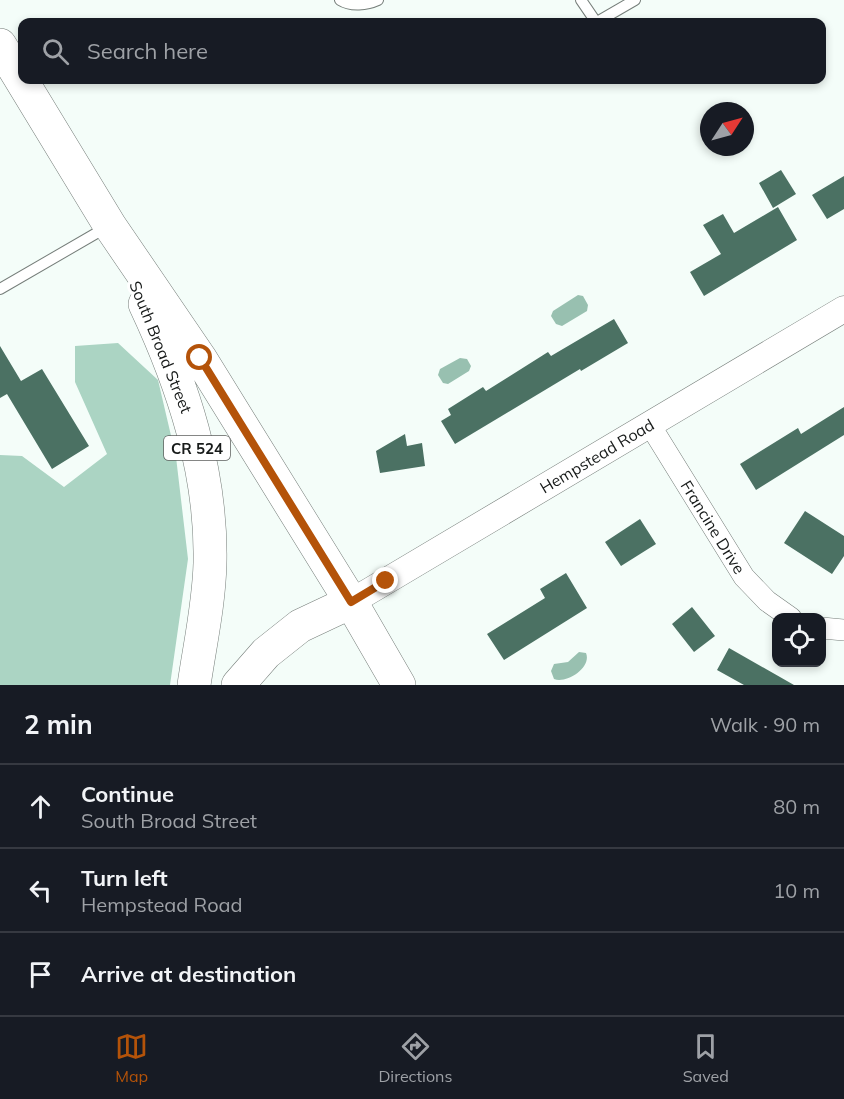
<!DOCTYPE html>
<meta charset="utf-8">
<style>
body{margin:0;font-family:Mulish,sans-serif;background:#242831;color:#f1f3f6}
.controls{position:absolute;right:18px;bottom:18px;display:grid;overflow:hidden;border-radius:12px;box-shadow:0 3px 9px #0003}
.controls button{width:54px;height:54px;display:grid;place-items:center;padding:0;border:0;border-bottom:2px solid #363941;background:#171b24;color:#f1f3f6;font:30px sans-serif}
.compass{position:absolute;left:700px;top:102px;width:54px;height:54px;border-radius:50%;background:#171b24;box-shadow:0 3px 9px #0003;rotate:54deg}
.stop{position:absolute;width:18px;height:18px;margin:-14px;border:4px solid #b45309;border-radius:50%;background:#fff}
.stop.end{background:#b45309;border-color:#fff;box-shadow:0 2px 6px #0008}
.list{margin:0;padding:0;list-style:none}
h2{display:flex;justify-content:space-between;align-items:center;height:78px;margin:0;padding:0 24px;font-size:26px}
h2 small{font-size:20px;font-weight:400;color:#9ea1a6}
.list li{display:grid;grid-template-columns:39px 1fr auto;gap:18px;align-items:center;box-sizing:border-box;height:84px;padding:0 24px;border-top:2px solid #363941}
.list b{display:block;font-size:22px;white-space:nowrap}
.list p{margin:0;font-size:20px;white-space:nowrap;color:#9ea1a6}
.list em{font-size:20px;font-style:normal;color:#9ea1a6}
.icon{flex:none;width:33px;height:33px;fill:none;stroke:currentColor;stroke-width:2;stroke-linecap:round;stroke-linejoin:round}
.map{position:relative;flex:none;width:844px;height:685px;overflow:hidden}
.search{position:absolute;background:#171b24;box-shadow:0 3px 9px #0003;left:18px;right:18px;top:18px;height:66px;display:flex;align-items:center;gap:15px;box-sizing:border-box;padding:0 21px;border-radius:12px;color:#9ea1a6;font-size:22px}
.sheet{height:330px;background:#171b24}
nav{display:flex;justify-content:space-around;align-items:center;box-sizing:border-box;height:84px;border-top:2px solid #363941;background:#171b24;font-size:16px;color:#9ea1a6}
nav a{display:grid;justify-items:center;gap:3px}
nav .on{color:#b45309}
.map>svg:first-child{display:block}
</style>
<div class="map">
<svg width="844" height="685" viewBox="0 0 844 685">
<rect width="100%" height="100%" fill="#f4fdf9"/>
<path fill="#abd4c3" d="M 118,343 L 158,380 L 176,457 L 188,559 L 170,685 L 0,685 L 0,455 L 22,456 L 64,487 L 107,454 L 75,382 L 75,346 Z"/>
<path fill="#98c0b0" d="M 578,295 L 583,296 L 588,305 L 587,311 L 562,326 L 556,324 L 551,316 L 553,311 Z
M 460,358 L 467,359 L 471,366 L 469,371 L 448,384 L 443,383 L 438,375 L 440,369 Z
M 579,652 L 586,653 C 592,667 567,684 554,679 L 551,671 L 554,664 L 568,662 Z"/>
<path fill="#4b7163" d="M 781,170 L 796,194 L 773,208 L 759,183 Z
M 844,176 L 844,209 L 827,219 L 812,195 Z
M 778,207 L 797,240 L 704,296 L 690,272 L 721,254 L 703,225 L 723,214 L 734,233 Z
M 614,319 L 628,343 L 581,371 L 580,369 L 455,444 L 441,421 L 451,415 L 448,409 L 483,387 L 486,391 L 548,352 L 551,356 Z
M 0,346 L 21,381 L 42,369 L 89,446 L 52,469 L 7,394 L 0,398 Z
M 844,407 L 844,435 L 756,490 L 740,464 L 798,428 L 801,434 Z
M 405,434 L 407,446 L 422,443 L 425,466 L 380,473 L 376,451 Z
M 805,511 L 844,536 L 844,556 L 832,574 L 784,543 Z
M 640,519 L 656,544 L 621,566 L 605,542 Z
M 566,573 L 587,608 L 504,660 L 487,634 L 545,598 L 540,589 Z
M 692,607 L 715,636 L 694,652 L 672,624 Z
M 729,648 L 794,685 L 744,685 L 717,670 Z"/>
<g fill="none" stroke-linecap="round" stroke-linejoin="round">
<defs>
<path id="service" d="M 340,0 C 351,7 367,5 378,0
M 581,0 L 596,22
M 597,22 L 635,0
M 0,289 L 107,227"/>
<g id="minor">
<path id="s1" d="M 650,425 L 744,577 L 767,601 L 791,618"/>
<path d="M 822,628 L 844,630"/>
</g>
<g id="tertiary">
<path id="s2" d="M 351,602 L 844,309"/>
</g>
<path id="primary" d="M 0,45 L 110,226 L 200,358 L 351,602 L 399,685
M 145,304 C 183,385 212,472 210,563 C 209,604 200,644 194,685
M 238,685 L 266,653 L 300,626 L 351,602"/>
</defs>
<use href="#service" stroke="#767e7a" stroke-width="12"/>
<use href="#minor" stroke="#767e7a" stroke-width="22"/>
<use href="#tertiary" stroke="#767e7a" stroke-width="27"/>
<use href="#primary" stroke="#767e7a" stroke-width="34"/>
<use href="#service" stroke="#fff" stroke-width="10"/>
<use href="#minor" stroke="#fff" stroke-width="21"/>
<use href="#tertiary" stroke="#fff" stroke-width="26"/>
<use href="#primary" stroke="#fff" stroke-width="33"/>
</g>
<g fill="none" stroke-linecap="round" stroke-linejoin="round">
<path stroke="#b45309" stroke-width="8" d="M 200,358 L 351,602 L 386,581"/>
</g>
<g text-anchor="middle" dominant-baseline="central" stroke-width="6" stroke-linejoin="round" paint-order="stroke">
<rect fill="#fff" stroke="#5d5f5e" stroke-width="1.5" x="164" y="436" width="66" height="24" rx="4.5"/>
<g font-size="15" font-weight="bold" fill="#171a19">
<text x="197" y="448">CR 524</text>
</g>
<g font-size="16" fill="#171a19" stroke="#fff">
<text transform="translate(161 347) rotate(68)">South Broad Street</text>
<text stroke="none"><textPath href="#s2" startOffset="286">Hempstead Road</textPath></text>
<text stroke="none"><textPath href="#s1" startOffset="120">Francine Drive</textPath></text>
</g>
</g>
</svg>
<div class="controls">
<button><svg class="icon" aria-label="locate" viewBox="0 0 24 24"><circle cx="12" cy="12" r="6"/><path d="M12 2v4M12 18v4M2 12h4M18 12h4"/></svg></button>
</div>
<svg class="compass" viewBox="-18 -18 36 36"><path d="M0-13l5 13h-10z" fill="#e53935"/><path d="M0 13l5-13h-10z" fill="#9ea1a6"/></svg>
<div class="stop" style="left:200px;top:358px"></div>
<div class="stop end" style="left:386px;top:581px"></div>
<div class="search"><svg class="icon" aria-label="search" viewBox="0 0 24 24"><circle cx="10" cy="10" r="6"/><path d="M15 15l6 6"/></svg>Search here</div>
</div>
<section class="sheet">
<h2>2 min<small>Walk · 90 m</small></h2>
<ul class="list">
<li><svg class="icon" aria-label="ahead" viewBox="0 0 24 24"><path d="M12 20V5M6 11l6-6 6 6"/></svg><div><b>Continue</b><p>South Broad Street</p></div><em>80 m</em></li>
<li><svg class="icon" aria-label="left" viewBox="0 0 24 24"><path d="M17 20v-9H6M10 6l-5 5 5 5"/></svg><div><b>Turn left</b><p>Hempstead Road</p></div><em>10 m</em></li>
<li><svg class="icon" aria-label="arrive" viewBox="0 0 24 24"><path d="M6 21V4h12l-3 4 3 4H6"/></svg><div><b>Arrive at destination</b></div></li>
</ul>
</section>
<nav>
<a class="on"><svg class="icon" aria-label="map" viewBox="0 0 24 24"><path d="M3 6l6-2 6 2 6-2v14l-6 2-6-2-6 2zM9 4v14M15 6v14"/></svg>Map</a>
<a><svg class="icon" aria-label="directions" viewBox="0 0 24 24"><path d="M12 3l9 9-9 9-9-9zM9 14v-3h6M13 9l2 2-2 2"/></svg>Directions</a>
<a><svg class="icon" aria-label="saved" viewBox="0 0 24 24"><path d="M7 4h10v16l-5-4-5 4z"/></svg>Saved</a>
</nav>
